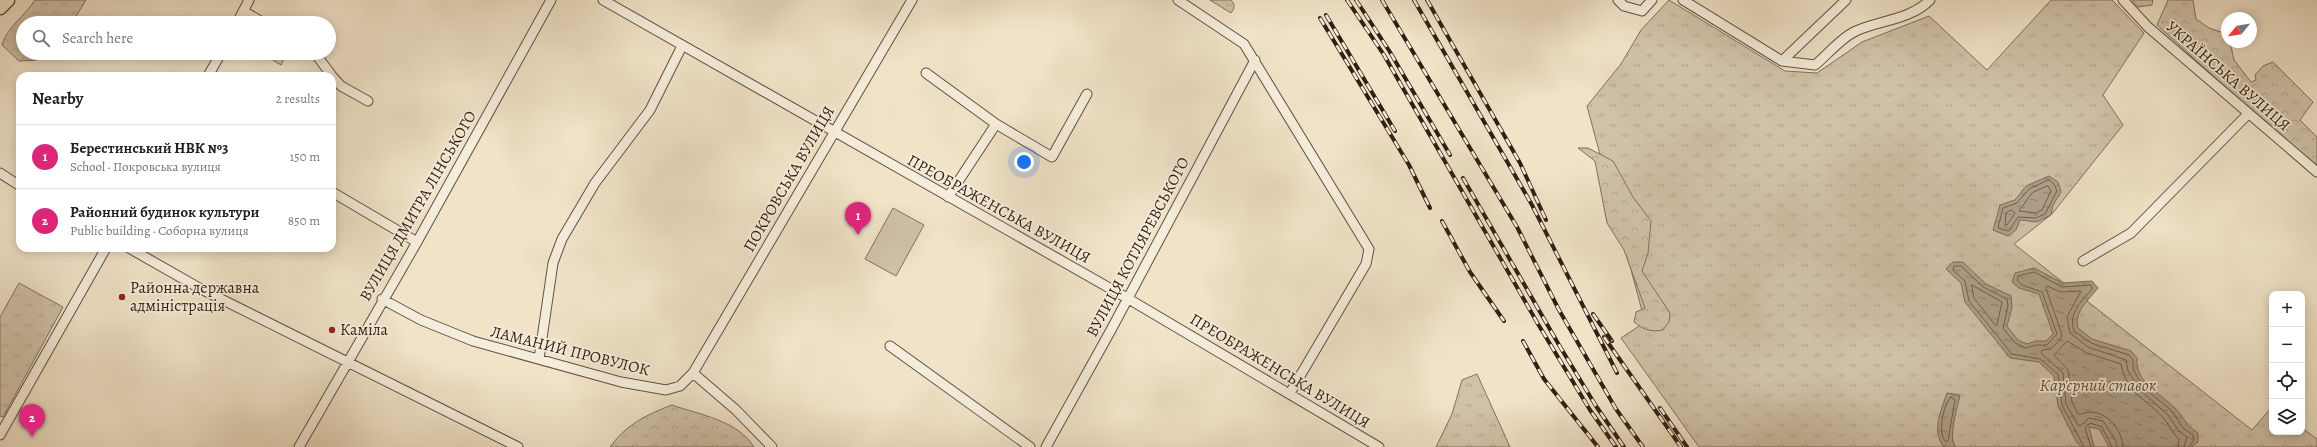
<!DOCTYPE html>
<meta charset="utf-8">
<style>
body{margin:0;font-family:Alegreya,serif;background:#f2f2f2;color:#202124}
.controls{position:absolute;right:12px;bottom:12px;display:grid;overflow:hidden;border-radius:8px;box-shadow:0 2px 10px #0003}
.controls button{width:36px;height:36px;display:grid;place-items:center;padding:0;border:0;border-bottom:1px solid #e0e0e0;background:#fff;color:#202124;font:20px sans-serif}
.compass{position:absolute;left:2221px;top:12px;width:36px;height:36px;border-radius:50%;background:#fff;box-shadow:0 2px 10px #0003;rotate:240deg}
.you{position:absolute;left:1024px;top:162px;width:14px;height:14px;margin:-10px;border:3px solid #fff;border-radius:50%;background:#1a73e8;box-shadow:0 0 0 6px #1a73e833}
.badge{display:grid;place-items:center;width:26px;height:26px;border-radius:50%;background:#db2777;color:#fff;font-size:13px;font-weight:700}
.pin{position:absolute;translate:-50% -33px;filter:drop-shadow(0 1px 2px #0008)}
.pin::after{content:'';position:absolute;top:21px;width:14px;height:12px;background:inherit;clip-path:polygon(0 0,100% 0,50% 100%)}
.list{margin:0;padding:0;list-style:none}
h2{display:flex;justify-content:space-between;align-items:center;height:52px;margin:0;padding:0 16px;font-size:17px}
h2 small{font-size:13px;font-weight:400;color:#757577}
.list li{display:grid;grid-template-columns:26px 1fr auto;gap:12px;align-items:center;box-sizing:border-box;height:64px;padding:0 16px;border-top:1px solid #e0e0e0}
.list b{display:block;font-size:15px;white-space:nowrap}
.list p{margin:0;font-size:13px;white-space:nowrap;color:#757577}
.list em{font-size:13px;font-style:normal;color:#757577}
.icon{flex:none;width:22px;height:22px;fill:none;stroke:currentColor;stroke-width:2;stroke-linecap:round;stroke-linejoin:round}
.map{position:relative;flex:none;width:2317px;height:447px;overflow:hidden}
.search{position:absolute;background:#fff;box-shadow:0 2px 10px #0003;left:16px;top:16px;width:320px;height:44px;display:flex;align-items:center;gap:10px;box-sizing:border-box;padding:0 14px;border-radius:22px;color:#757577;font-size:15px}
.panel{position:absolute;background:#fff;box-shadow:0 2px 10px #0003;left:16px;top:72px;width:320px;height:180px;border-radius:12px}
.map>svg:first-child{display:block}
</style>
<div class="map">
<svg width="2317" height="447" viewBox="0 0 2317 447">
<defs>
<pattern id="grass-tufts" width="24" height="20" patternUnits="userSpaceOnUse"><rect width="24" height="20" fill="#d0c2a9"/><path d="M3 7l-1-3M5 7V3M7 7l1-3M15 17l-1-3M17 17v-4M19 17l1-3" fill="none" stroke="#b3a690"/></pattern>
<pattern id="forest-crowns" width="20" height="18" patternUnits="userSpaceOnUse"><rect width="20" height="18" fill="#d0c2a9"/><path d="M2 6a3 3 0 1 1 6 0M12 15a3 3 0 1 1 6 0" fill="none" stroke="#b3a690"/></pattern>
<pattern id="water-ripples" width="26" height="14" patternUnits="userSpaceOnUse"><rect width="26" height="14" fill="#afa08a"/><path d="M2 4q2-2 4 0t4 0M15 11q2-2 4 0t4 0" fill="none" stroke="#8f826f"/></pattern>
</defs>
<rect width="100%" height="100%" fill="#f0e3c8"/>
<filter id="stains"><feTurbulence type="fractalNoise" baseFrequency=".005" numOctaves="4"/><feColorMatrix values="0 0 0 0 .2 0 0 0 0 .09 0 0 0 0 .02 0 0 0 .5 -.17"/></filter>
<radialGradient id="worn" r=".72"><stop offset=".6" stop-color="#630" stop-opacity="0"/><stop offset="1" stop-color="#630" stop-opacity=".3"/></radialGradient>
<path fill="url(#grass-tufts)" stroke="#81705e" d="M 1210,0 L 1231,0 C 1235,4 1235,8 1231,13 Z
M 1669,0 L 1785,71 L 1817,73 L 1862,42 L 1929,16 L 1987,70 L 2051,0 L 2112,0 L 2144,33 L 2103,95 L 2123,125 L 2052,214 L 2014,244 L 2252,430 L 2272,407 L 2272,432 L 2302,432 L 2302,428 L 2317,439 L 2317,447 L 1699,447 L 1621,338 L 1645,322 L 1587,106 L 1621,64 L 1641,30 Z
M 2132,0 L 2153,0 L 2152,5 L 2138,7 Z
M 19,283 L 63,307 L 3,417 L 0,416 L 0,317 Z
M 1477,374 L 1510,447 L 1436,447 L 1452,414 L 1462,380 Z"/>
<path fill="url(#forest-crowns)" stroke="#81705e" d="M 35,0 L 86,0 L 72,23 L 23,23 L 23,53 L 49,53 L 37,60 L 19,61 L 2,45 C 7,27 25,16 35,0 Z
M 2168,0 L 2193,0 L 2196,19 L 2209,28 L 2227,34 L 2227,42 L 2230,42 L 2234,60 L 2251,82 L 2256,80 L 2255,75 L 2263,66 L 2273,62 L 2313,102 L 2300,120 L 2317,137 L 2317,165 L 2254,113 L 2157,25 Z
M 1578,148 L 1588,148 L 1613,161 L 1633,197 L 1651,221 L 1648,253 L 1642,271 L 1670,313 L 1669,322 L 1663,330 C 1650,332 1644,330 1634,322 L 1636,312 L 1645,308 L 1624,250 L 1607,223 L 1595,161 Z
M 672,405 C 700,415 737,420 754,447 L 610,447 C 627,424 646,415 672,405 Z"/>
<path fill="#d0c2a9" stroke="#81705e" d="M 261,53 L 287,53 L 281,65 Z
M 893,208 L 924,225 L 896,276 L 865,259 Z"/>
<path fill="url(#water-ripples)" stroke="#7d6c5a" d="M 2049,176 L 2058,182 L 2061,192 L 2053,205 L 2051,215 L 2037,222 L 2020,220 L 2016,230 L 2008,236 L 1993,230 L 2000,205 L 2015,200 L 2026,186 Z
M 1953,262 L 1963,262 L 1986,284 L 2011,296 L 2012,307 L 2007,326 L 2018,340 L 2027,344 L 2036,341 L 2046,341 L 2053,334 L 2039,294 L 2019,288 L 2012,282 L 2015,273 L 2034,268 L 2063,283 L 2092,281 L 2098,288 C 2088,301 2074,311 2078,328 L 2092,339 L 2131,351 L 2137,358 C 2135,383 2160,393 2175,408 C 2185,418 2184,424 2198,433 L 2198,442 L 2191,447 L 2109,447 L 2099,429 L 2089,427 L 2094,447 L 2082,447 L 2077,443 L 2058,406 L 2054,376 L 2039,362 L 2010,358 L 1965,302 L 1961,283 L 1946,269 Z
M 1947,393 L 1960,395 C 1958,406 1947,439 1956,447 L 1944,447 C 1931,431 1941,411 1947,393 Z"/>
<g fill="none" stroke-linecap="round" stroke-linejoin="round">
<path stroke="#705f4e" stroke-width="1" d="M 2049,180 L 2054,184 L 2057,191 L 2045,214 L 2036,218 L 2018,217 L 2009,231 L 1998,228 L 2003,208 L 2017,203 L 2029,189 Z
M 2048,186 L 2051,191 L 2042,210 L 2036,213 L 2019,211 L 2032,193 Z
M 2012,210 L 2015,213 L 2007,225 L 2005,225 L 2006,213 Z
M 1972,285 L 2002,302 L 1997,325 L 1995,325 L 1974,298 Z
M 1951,397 L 1955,400 L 1948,441 L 1946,442 C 1937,434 1943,405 1951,397 Z
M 2084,447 L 2062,405 L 2058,374 L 2040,359 L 2012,354 L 1969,301 L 1965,281 L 1953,270 L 1954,266 L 1961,266 L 1983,287 L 2007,299 L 2008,306 L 2003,328 L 2015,343 L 2026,348 L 2036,345 L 2047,345 L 2057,334 L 2042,292 L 2022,285 L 2017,280 L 2018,276 L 2034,272 L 2062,287 L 2091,285 L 2092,289 C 2081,302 2068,313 2074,331 L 2091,343 L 2129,355 L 2133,360 L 2133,369 L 2143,387 L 2172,411 L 2183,428 L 2193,435 L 2194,440 L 2189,447
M 2091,447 L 2085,428 L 2090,423 L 2102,427 L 2112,447
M 2117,447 L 2116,441 L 2103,421 L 2089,418 L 2080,426 L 2078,425 L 2066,404 L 2063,373 L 2041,353 L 2042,350 L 2051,349 L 2060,340 L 2062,335 L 2046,288 L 2047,286 L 2061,292 L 2081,291 L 2067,317 L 2070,333 L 2088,347 L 2126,360 L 2128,371 L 2140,390 L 2168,415 L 2179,431 L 2187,437 L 2184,447
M 2123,447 C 2122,430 2108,412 2090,412 C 2086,412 2082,415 2078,414 L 2072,402 L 2068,370 L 2054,355 L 2067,341 L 2087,353 L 2121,364 C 2126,393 2147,399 2164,419 C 2170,426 2172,433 2179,439 L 2178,447"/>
<defs>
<path id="minor" d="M 603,0 L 1127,298 L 1379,447
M 1178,0 L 1244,44 L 1369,249 L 1366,264 L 1290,393
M 1618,0 L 1624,6 L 1642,11 L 1652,0
M 1683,0 L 1782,61 L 1815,65 C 1826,56 1843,36 1856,31 C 1880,20 1910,20 1930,0
M 2123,0 L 2148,27 L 2317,172
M 243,11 L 264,23
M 237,23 L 249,0
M 315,53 L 332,76
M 1782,61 L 1846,0
M 926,73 L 996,124 L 1052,157 L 1087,94
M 208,76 L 221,53
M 332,76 L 341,86 L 368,101
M 0,173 L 20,186
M 332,192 L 417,242
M 948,197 L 996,124
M 129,248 L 201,289 L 518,447
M 2083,261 L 2131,233 L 2248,114
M 382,299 L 421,320 L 473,341 L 621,382 L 666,390 L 680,386 L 693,373 L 912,0
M 890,346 L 1030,447
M 539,359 L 553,263 L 562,239 L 595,183 L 650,110 L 682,46
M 693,373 L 736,410 L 772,447
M 0,435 L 106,248
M 299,447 L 417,242 L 551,0
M 1046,447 L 1111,330 L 1255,60"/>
<path id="highway" d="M 0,8 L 8,0"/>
</defs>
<use href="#minor" stroke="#624f40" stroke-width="11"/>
<use href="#highway" stroke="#321e12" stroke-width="15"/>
<use href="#minor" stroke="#f5eddb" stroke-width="9"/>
<use href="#highway" stroke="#f0e3c8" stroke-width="13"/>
<defs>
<path id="rail" d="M 1347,0 L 1384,55 L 1538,324 L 1590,410 L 1616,447
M 1356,0 L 1390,52 L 1450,155
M 1382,0 L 1517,227 L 1559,310 L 1616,409 L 1643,447
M 1414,0 L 1532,205 L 1617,373
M 1427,0 L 1520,163 L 1546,220
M 1326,15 L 1395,131
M 1320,18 L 1409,165 L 1430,208
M 1463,178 L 1559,345 L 1596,406 L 1624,447
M 1442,221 L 1470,272 L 1504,321
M 1593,314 L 1612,341
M 1604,337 L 1681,447
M 1523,341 L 1544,379 L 1598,447
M 1660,408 L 1687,447"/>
</defs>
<use href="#rail" stroke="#321e12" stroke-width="4"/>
<use href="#rail" stroke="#f5eddb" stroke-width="2.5" stroke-dasharray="8" stroke-linecap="butt"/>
</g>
<g fill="#8f2418" stroke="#f5eddb" stroke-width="1.5">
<circle cx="122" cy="297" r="4"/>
<circle cx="332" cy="330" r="4"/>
</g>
<g text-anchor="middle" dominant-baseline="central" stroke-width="3.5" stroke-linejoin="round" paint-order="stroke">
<g font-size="16" fill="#321e12" stroke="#f5eddb">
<text transform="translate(2228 76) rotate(41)">УКРАЇНСЬКА ВУЛИЦЯ</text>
<text transform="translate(789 179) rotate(-60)">ПОКРОВСЬКА ВУЛИЦЯ</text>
<text transform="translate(418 206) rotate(-60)">ВУЛИЦЯ ДМИТРА ЛІНСЬКОГО</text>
<text transform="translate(999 209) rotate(29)">ПРЕОБРАЖЕНСЬКА ВУЛИЦЯ</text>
<text transform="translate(1138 247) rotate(-62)">ВУЛИЦЯ КОТЛЯРЕВСЬКОГО</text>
<text transform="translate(570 351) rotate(14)">ЛАМАНИЙ ПРОВУЛОК</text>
<text transform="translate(1280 371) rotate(31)">ПРЕОБРАЖЕНСЬКА ВУЛИЦЯ</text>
</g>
<g font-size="16" fill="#321e12" stroke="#f5eddb" text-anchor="start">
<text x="130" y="288">Районна державна<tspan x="130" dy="18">адміністрація</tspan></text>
<text x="340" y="330">Каміла</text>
</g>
<g font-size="17" font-style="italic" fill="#5e4c3c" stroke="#f5eddb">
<text x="2098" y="385">Кар'єрний ставок</text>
</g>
</g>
<rect width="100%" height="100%" filter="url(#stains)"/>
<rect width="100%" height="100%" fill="url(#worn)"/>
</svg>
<div class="controls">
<button>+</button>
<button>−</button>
<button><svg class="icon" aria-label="locate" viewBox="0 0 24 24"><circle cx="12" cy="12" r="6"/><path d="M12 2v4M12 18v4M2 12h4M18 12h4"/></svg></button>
<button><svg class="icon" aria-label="layers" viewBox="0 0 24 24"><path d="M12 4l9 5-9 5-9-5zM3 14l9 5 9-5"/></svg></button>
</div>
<svg class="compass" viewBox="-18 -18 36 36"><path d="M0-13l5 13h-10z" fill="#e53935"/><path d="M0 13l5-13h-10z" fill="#757577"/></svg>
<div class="you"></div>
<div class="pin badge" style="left:858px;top:235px">1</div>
<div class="pin badge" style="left:32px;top:437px">2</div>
<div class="search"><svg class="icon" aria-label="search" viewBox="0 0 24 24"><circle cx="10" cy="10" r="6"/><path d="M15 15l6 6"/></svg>Search here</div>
<section class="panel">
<h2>Nearby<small>2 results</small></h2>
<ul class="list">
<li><span class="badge">1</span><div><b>Берестинський НВК №3</b><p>School · Покровська вулиця</p></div><em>150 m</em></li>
<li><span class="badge">2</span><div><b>Районний будинок культури</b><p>Public building · Соборна вулиця</p></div><em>850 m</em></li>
</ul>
</section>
</div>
